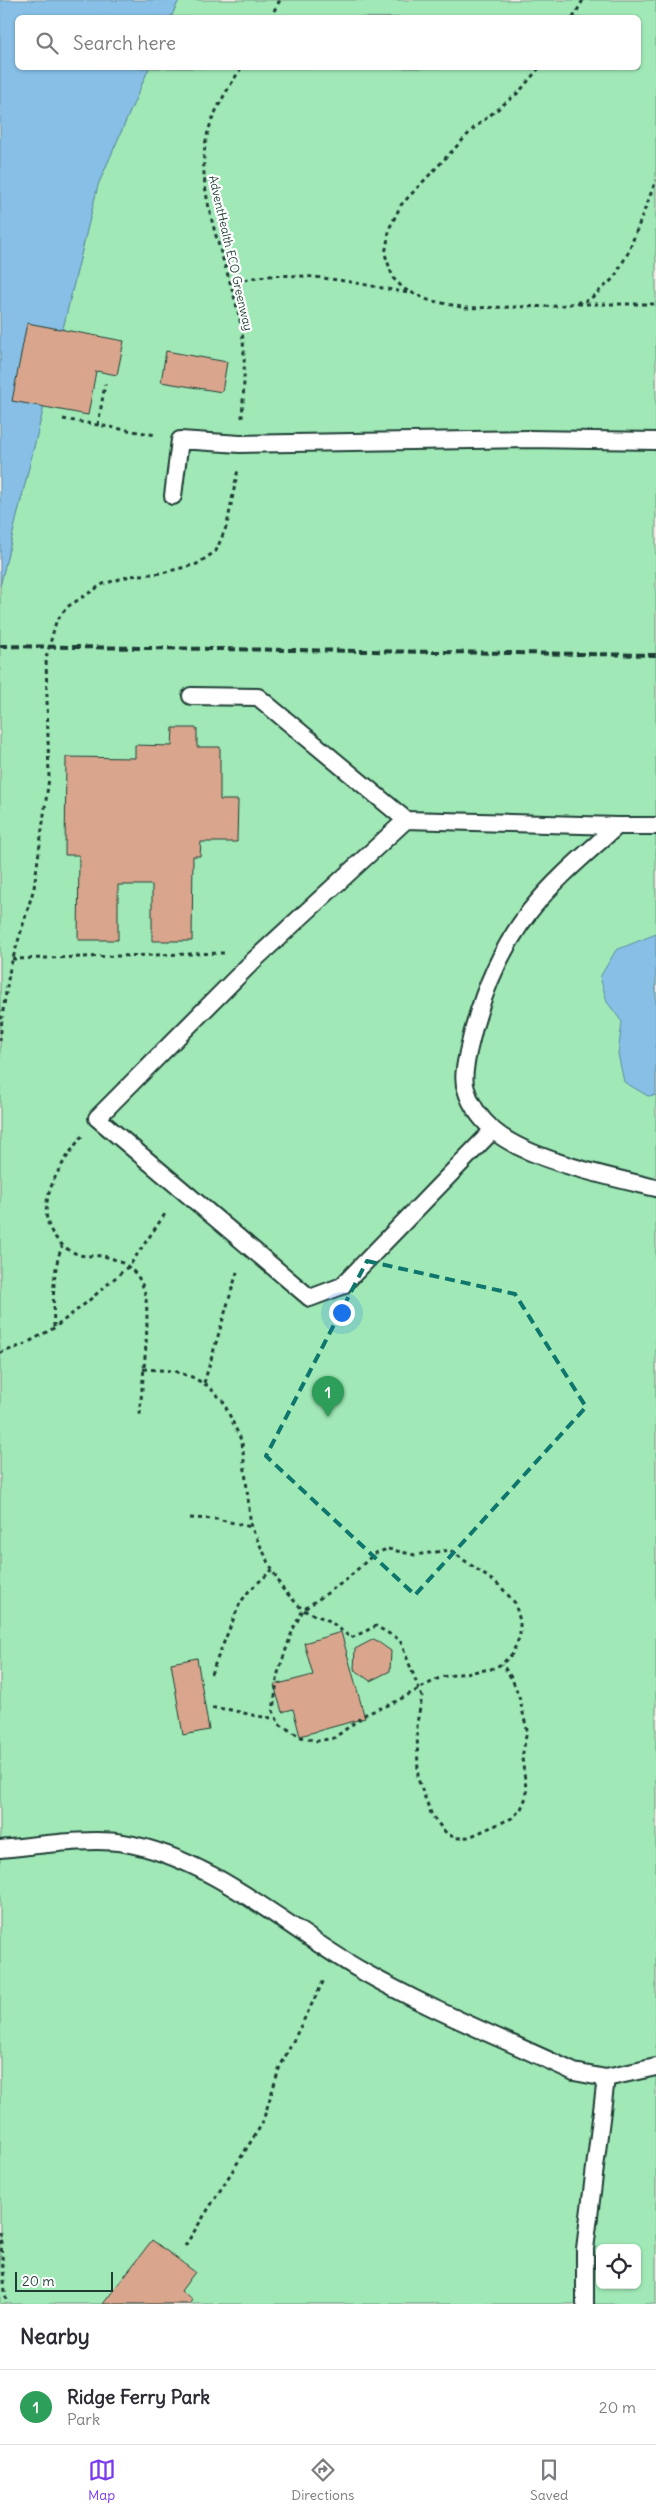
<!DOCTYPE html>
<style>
body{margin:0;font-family:Delius,sans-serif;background:#f7f7f7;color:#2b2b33}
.controls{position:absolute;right:15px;bottom:15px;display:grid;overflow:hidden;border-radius:8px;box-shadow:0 1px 4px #0004}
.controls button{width:45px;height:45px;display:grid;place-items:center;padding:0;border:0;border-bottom:1px solid #e1e1e2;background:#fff;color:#2b2b33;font:25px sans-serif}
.scale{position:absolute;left:15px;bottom:12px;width:98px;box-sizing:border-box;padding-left:5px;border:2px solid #1f3d34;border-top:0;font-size:14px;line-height:18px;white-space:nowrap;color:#1f3d34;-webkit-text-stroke:4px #fff;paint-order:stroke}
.you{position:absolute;left:341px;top:1312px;width:18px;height:18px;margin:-12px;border:4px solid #fff;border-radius:50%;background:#1a73e8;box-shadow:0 0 0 8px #1a73e833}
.badge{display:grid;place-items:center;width:32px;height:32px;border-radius:50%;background:#7c3aed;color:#fff;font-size:16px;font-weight:700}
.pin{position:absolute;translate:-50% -41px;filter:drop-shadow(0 1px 2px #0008)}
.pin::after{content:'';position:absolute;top:26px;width:18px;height:15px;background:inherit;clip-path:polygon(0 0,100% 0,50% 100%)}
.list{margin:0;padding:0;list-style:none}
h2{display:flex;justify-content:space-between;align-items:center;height:65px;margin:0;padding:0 20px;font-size:21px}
h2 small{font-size:16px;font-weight:400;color:#7c7c81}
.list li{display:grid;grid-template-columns:32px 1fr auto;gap:15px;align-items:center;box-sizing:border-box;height:75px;padding:0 20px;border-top:1px solid #e1e1e2}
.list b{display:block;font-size:19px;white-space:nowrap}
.list p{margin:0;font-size:16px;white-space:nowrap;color:#7c7c81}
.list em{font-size:16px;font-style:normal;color:#7c7c81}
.icon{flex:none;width:28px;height:28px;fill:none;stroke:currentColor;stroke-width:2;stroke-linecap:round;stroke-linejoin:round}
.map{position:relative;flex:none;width:656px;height:2304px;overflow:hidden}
.search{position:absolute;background:#fff;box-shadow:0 1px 4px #0004;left:15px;right:15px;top:15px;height:55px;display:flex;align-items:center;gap:12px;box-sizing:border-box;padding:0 18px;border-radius:8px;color:#7c7c81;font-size:19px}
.sheet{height:140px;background:#fff}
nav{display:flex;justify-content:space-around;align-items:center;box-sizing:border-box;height:70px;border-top:1px solid #e1e1e2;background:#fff;font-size:14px;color:#7c7c81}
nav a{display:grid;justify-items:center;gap:2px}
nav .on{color:#7c3aed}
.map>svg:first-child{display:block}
</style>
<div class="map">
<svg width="656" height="2304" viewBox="0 0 656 2304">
<rect width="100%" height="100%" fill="#f7ede8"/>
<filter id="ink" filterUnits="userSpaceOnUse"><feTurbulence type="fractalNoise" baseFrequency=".02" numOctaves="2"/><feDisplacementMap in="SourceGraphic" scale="10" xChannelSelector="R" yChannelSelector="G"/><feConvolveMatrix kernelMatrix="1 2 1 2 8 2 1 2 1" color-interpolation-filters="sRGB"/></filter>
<g filter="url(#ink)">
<path fill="#a0e9b7" stroke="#609376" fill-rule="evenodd" d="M 179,0 L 656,0 L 656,2304 L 0,2304 L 0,586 L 98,185 L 149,68 L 638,68 L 638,18 L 171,17 ZM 600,2248 L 637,2248 L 637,2285 L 600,2285 Z"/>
<path fill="#87bfe6" stroke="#5d8b9f" d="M 0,0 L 179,0 L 171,17 L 18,18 L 18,68 L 149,68 L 98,185 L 0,586 Z
M 656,934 L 656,1095 L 648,1096 L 624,1082 L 618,1054 L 622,1022 L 607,1002 L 600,977 L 616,950 Z"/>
<path fill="#d9a68d" stroke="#1f3d34" d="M 27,323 L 124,341 L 117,375 L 96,371 L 88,415 L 12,401 Z
M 166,351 L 227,362 L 222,392 L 161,382 Z
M 173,728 L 197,728 L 197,747 L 220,747 L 220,800 L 238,800 L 237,842 L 201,842 L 200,856 L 193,856 L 192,941 L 152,941 L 152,885 L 118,885 L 118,940 L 78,940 L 79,855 L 65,855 L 66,757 L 135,758 L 135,745 L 172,746 Z
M 341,1632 L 365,1718 L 300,1736 L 293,1709 L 282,1712 L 274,1685 L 313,1675 L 304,1643 Z
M 374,1639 L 391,1651 L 390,1671 L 370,1681 L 354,1669 L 355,1649 Z
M 197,1658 L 209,1730 L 183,1735 L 171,1663 Z
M 152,2240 L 195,2272 L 181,2291 L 193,2300 L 190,2304 L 103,2304 Z"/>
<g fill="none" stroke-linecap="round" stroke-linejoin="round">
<defs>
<path id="lane" d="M 173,496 L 180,440 L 240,444 L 529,439 L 656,441
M 191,696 L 258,697 L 406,820 L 617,826
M 406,820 L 253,961 L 97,1118 L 310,1298 L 342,1286 L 493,1130
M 656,826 L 617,826 C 587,853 555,879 530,911 C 498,952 479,1001 468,1052 C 466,1063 462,1078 466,1089 C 470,1104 481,1119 493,1130 C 527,1160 611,1177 656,1188
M 0,1849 C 35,1846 91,1837 124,1843 C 212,1858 287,1928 362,1971 C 430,2010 504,2039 574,2072 L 606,2078 L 656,2067
M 585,2304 L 585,2249 L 606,2078"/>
</defs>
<use href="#lane" stroke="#1f3d34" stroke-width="20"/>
<path stroke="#1f3d34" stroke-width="3" stroke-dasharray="4 4" stroke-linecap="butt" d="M 270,18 L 280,0
M 573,18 L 583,0
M 241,68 C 226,92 209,117 205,146 C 197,199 228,265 239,316 C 247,351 244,383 242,418
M 539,68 L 519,92 L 474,128 L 401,205 L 390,227 L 385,254 L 393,278 L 404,289 L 428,300 L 466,308 L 560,306 L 589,300 L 614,278 L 628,253 L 656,180
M 229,283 C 241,281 254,277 267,276 C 315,273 361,284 408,293
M 578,304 L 656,304
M 63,419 L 156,435
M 98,425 L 105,384
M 12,959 L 224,953
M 0,1019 L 2,1017 L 10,968 L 34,888 L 49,778 L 46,658 L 56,622 L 67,607 L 103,584 L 130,576 L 162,573 L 197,564 L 216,551 L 227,525 L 238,469
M 0,1041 L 2,1018
M 82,1136 C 62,1162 30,1207 56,1238 C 62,1246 70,1252 80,1255 C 87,1257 96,1255 103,1256 C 121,1260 137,1269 143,1287 C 153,1311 141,1385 140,1415
M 54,1327 C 53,1300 52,1272 62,1246
M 0,1353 L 23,1345 L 54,1328 L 86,1303 L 130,1265 L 167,1211
M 143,1369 L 174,1371 L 192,1377 L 208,1386 L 223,1401 L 242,1442 L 251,1527 L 281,1587 L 303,1610 L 330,1621 L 351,1638 L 376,1626 L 400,1640 L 422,1697 L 417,1723 L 418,1779 L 432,1816 L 447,1834 L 456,1838 L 469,1837 L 512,1818 L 521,1809 L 527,1795 L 522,1758 L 527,1730 L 519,1696 L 512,1679 L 502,1664
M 204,1383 L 238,1269
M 190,1518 L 217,1519 L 251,1527
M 388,1549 L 415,1555 L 450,1550 L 500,1586 L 515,1603 L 520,1621 L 520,1636 L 512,1654 L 502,1664 L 491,1669 L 441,1677 L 391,1704 L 366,1714 L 334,1738 L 317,1741 L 301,1737 L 279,1724 L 273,1711 L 278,1673 L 293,1629 L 303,1610 L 346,1580 L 375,1553 Z
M 211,1674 L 240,1603 L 249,1591 L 272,1570
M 212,1708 C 234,1708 253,1718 276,1718
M 0,2232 L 6,2304
M 185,2246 L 262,2124 L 279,2069 L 325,1978"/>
<use href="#lane" stroke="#fff" stroke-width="16"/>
<path stroke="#1f3d34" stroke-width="4" stroke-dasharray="8 4" stroke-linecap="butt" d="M 0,646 L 656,655"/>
</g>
</g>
<path fill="none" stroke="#0f766e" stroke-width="4" stroke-dasharray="10 6" stroke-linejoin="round" d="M 367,1261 L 515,1294 L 586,1407 L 415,1595 L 266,1456 Z"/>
<g text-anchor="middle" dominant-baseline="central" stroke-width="4.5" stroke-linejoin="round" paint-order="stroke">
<g font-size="12" fill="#1f3d34" stroke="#fff">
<text transform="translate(231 253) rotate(77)">AdventHealth ECO Greenway</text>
</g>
</g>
</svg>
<div class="controls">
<button><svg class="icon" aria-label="locate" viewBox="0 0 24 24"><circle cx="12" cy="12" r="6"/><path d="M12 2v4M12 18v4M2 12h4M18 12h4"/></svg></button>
</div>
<div class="scale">20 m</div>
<div class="you"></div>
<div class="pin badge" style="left:328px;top:1417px;background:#2e9e5b">1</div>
<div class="search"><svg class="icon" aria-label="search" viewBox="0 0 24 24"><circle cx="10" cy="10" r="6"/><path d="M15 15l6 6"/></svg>Search here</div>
</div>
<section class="sheet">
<h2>Nearby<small></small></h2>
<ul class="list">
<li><span class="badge" style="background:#2e9e5b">1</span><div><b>Ridge Ferry Park</b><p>Park</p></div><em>20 m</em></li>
</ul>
</section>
<nav>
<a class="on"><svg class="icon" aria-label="map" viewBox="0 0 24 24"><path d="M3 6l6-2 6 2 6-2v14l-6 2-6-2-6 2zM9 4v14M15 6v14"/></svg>Map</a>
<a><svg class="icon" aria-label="directions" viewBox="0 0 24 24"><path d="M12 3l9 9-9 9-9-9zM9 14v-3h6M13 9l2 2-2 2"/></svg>Directions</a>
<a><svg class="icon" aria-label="saved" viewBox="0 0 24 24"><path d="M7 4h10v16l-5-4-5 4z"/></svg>Saved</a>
</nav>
